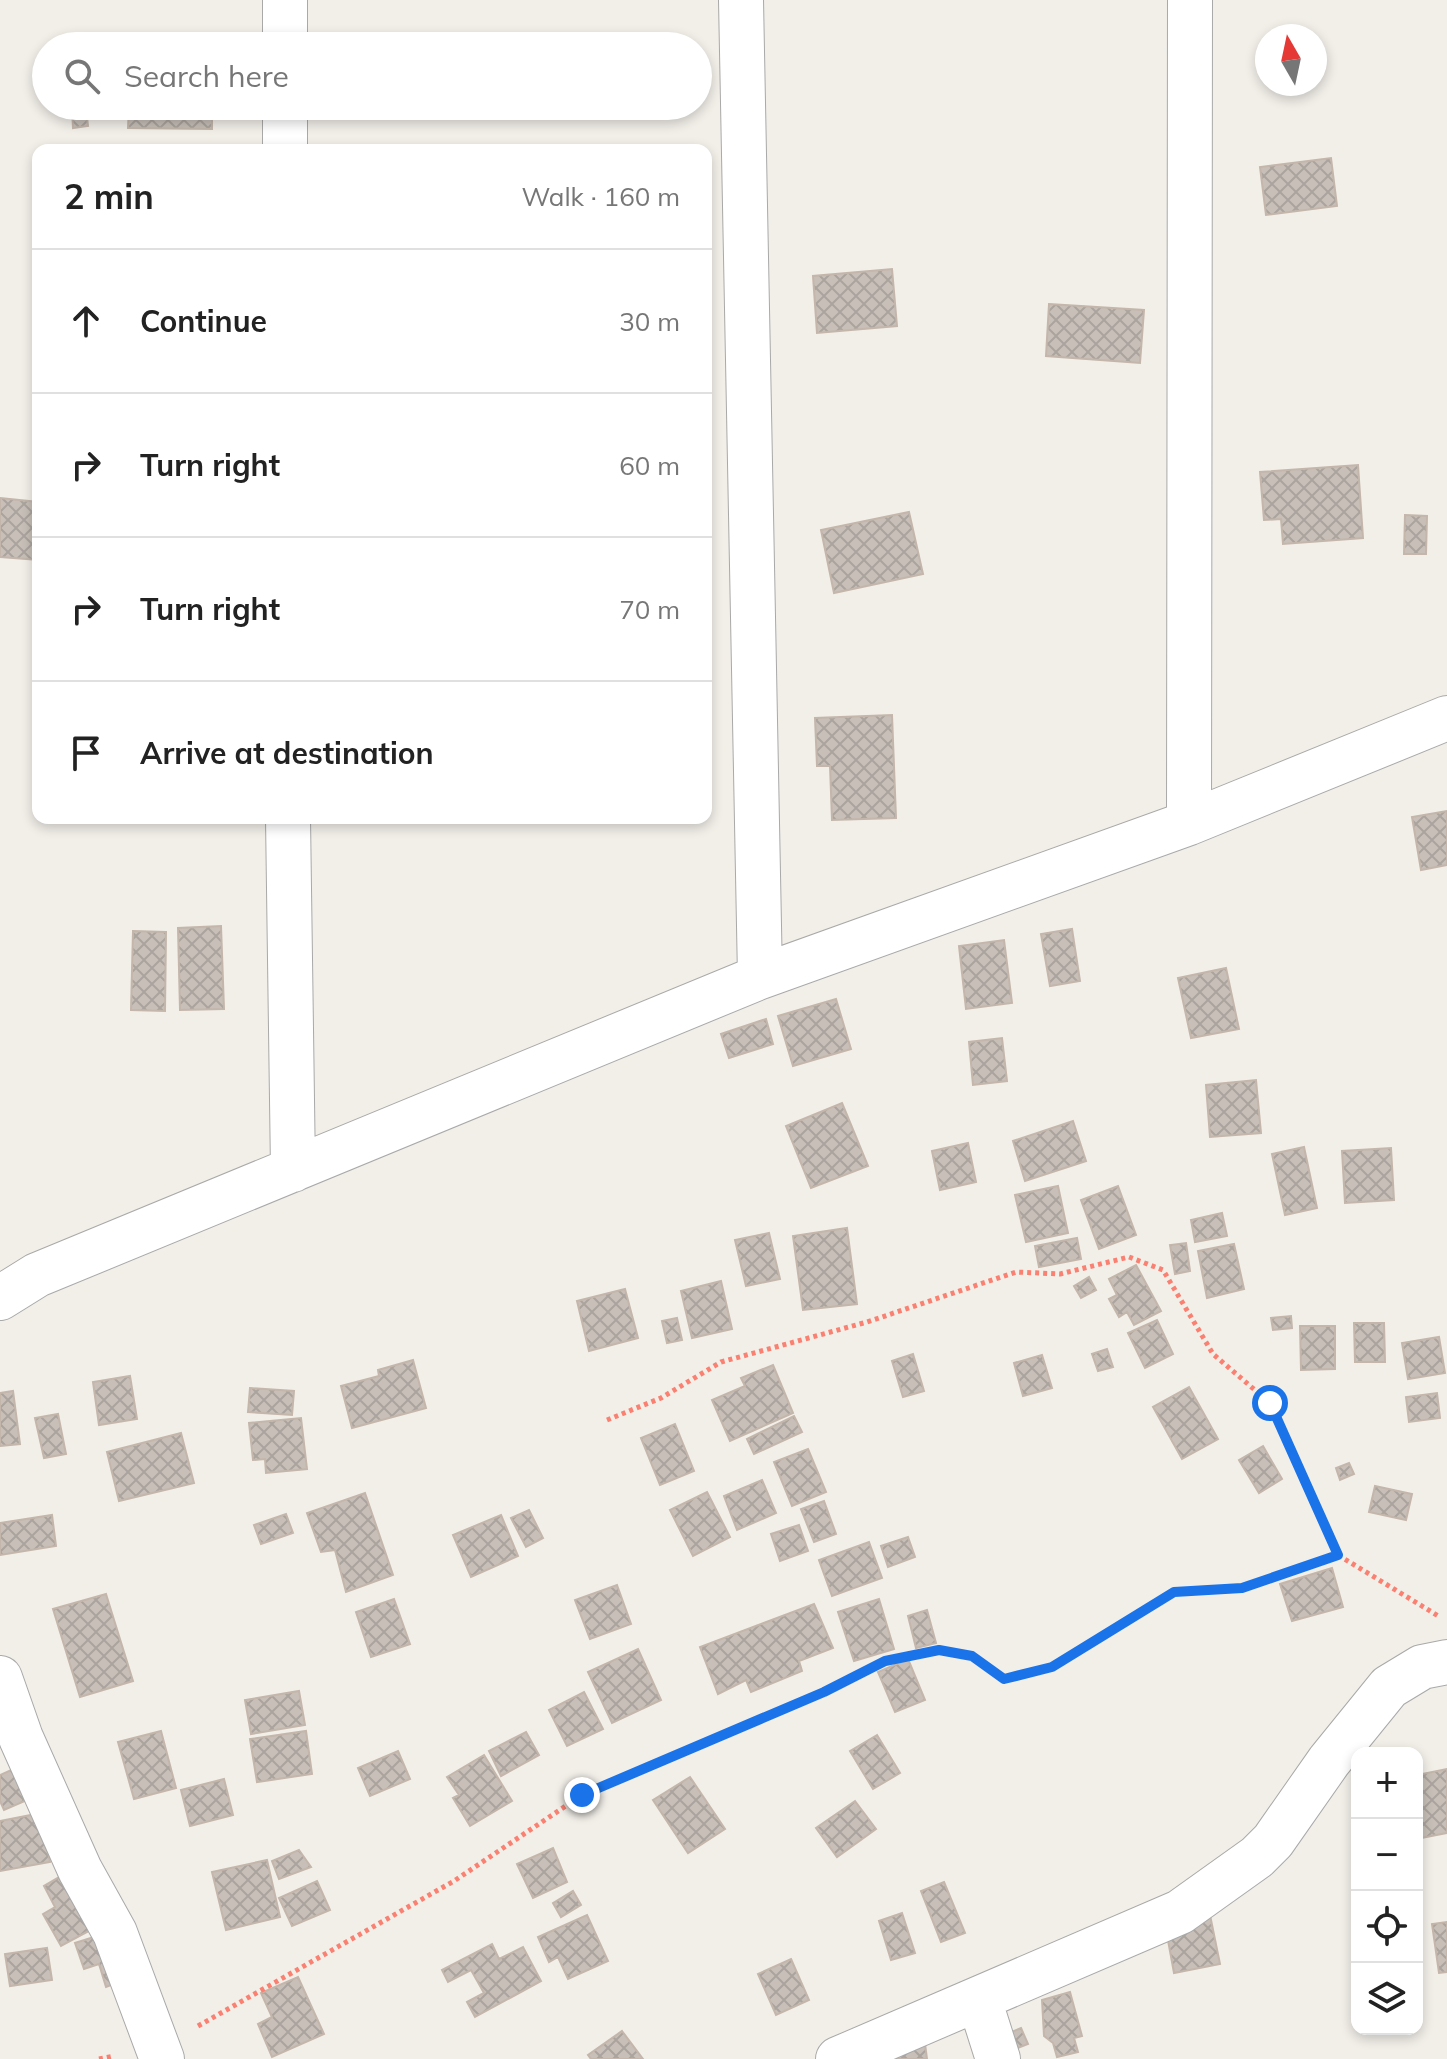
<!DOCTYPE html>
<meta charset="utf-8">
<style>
body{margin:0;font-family:Mulish,sans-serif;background:#f2f2f2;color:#222}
.controls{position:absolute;right:24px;bottom:24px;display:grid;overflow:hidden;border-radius:16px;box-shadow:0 4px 12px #0003}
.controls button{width:72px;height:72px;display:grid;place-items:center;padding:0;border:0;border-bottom:2px solid #e0e0e0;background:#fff;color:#222;font:40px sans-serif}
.compass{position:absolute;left:1255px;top:24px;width:72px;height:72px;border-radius:50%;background:#fff;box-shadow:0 4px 12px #0003;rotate:351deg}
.stop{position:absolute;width:24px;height:24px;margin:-18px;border:6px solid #1a73e8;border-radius:50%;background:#fff}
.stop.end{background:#1a73e8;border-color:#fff;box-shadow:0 2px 8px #0008}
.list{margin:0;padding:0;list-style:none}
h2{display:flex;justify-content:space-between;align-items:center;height:104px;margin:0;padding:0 32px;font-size:34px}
h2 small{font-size:26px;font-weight:400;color:#767676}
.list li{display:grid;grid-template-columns:52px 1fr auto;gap:24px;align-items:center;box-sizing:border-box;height:144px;padding:0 32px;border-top:2px solid #e0e0e0}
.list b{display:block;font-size:30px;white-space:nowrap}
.list em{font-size:26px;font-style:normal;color:#767676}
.icon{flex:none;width:44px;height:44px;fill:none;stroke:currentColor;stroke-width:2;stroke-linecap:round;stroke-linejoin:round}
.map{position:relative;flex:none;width:1447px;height:2059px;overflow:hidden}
.search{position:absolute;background:#fff;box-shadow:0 4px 12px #0003;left:32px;top:32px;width:680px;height:88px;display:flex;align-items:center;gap:20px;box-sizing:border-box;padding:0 28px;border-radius:44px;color:#767676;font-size:30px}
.panel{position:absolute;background:#fff;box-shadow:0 4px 12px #0003;left:32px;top:144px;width:680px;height:680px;border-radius:16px}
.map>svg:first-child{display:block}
</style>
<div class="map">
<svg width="1447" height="2059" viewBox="0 0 1447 2059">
<defs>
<pattern id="building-cross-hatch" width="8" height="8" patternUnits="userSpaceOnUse" patternTransform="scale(2)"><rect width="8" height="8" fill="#c7bfb8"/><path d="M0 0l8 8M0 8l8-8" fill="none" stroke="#aba49e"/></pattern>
</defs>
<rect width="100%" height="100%" fill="#f2efe9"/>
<path fill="url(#building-cross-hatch)" stroke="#c4b6ab" stroke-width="2" d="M 129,106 L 212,106 L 212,129 L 128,128 Z
M 86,108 L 88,126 L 73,128 L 72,109 Z
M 1331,158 L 1337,206 L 1266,215 L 1260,167 Z
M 892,269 L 897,326 L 817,333 L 813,276 Z
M 1049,304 L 1144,310 L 1140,363 L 1046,356 Z
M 1358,465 L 1363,538 L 1283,544 L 1281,519 L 1264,520 L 1260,472 Z
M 0,498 L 38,502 L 38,560 L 0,557 Z
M 909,512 L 923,574 L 834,593 L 821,530 Z
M 1405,515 L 1427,516 L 1426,554 L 1404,554 Z
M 892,715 L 896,818 L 832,820 L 830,766 L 817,766 L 815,718 Z
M 1447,811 L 1447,865 L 1421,870 L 1412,817 Z
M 221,926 L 224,1009 L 180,1010 L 178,928 Z
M 1072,929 L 1080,981 L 1050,986 L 1041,934 Z
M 133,931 L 166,932 L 165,1011 L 131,1010 Z
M 1004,940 L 1012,1003 L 966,1009 L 959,946 Z
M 1226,968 L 1239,1029 L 1191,1038 L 1178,978 Z
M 836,999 L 851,1049 L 793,1066 L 778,1016 Z
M 766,1019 L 773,1044 L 729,1058 L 721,1034 Z
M 1002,1038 L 1007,1081 L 973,1085 L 969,1042 Z
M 1256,1080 L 1261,1133 L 1210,1137 L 1206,1085 Z
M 842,1103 L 868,1166 L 811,1188 L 786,1126 Z
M 1073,1121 L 1086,1161 L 1025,1181 L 1013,1141 Z
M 968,1143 L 976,1182 L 940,1190 L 932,1151 Z
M 1304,1147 L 1317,1208 L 1285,1215 L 1272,1154 Z
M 1391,1148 L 1394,1200 L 1345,1203 L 1342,1151 Z
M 1058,1186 L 1068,1233 L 1026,1242 L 1015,1195 Z
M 1118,1186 L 1136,1235 L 1099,1249 L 1081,1200 Z
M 1222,1213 L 1227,1236 L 1195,1242 L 1191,1220 Z
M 847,1228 L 857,1304 L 803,1310 L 793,1236 Z
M 769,1233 L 780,1279 L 746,1286 L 735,1240 Z
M 1077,1238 L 1081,1259 L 1039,1267 L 1035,1246 Z
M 1186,1243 L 1190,1271 L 1175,1274 L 1170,1245 Z
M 1234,1244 L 1244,1289 L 1207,1298 L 1198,1251 Z
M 1136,1265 L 1161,1311 L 1134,1325 L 1127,1312 L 1119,1317 L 1109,1299 L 1117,1295 L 1109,1279 Z
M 1089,1277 L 1096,1290 L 1081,1298 L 1074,1286 Z
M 721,1281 L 732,1329 L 692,1338 L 681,1291 Z
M 625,1289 L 638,1338 L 589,1351 L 577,1301 Z
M 1291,1316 L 1292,1328 L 1273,1330 L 1271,1318 Z
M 677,1318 L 682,1340 L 667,1343 L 662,1321 Z
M 1157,1320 L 1173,1354 L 1145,1368 L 1128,1333 Z
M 1354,1323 L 1384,1323 L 1385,1362 L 1355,1362 Z
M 1300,1326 L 1335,1326 L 1335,1369 L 1301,1370 Z
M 1439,1337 L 1445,1373 L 1408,1379 L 1402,1343 Z
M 1107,1349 L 1113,1367 L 1098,1371 L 1092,1354 Z
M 913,1354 L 924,1391 L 903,1397 L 892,1361 Z
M 1042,1355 L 1052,1388 L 1023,1396 L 1014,1363 Z
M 413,1360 L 426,1408 L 352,1428 L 341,1386 L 379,1376 L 378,1370 Z
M 773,1365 L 793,1413 L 730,1441 L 712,1400 L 745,1386 L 741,1378 Z
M 130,1376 L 137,1419 L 99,1425 L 93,1382 Z
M 1189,1387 L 1218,1439 L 1182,1459 L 1153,1407 Z
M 250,1388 L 294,1391 L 292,1415 L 248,1412 Z
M 13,1391 L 20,1444 L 0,1446 L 0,1393 Z
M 1437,1393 L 1440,1418 L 1409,1422 L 1406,1397 Z
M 58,1414 L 66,1454 L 44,1458 L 35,1418 Z
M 794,1416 L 802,1432 L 754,1454 L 747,1439 Z
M 301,1418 L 307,1469 L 266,1473 L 265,1459 L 253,1460 L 249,1423 Z
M 675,1424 L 694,1471 L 660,1485 L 641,1438 Z
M 181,1433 L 194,1483 L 119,1501 L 107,1452 Z
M 1263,1446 L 1282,1479 L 1259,1493 L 1239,1460 Z
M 808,1449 L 826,1492 L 792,1506 L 774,1462 Z
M 1349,1463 L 1354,1474 L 1340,1480 L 1336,1468 Z
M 762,1480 L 776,1513 L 737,1530 L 724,1496 Z
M 1375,1486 L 1412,1494 L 1406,1520 L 1369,1512 Z
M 707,1492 L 730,1537 L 693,1556 L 670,1510 Z
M 365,1493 L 393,1575 L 346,1592 L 335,1550 L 321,1552 L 307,1513 Z
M 824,1501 L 836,1534 L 814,1542 L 801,1509 Z
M 529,1510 L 543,1538 L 526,1547 L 511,1518 Z
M 286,1514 L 293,1533 L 261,1544 L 254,1525 Z
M 52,1515 L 56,1546 L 0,1555 L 0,1523 Z
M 501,1515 L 518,1556 L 471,1577 L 453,1535 Z
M 799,1525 L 808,1551 L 780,1561 L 771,1534 Z
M 908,1537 L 915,1557 L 888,1567 L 881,1546 Z
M 869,1542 L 882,1578 L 832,1596 L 819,1560 Z
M 1332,1568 L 1343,1607 L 1292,1621 L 1280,1584 Z
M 617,1585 L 631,1624 L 590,1639 L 575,1600 Z
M 106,1594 L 133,1681 L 80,1697 L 53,1609 Z
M 394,1599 L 410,1644 L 371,1657 L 356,1612 Z
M 879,1599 L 894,1649 L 854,1661 L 838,1612 Z
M 814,1604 L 833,1648 L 799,1661 L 802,1671 L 751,1692 L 746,1680 L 718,1694 L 700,1647 Z
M 927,1610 L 936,1643 L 916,1648 L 908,1616 Z
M 638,1649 L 661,1700 L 612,1723 L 588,1672 Z
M 908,1659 L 925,1700 L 895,1712 L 878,1672 Z
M 299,1691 L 305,1725 L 251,1734 L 245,1700 Z
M 584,1692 L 603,1729 L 567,1746 L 549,1710 Z
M 161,1731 L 176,1788 L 134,1799 L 118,1742 Z
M 306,1731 L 312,1774 L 257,1782 L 250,1739 Z
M 526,1732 L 539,1755 L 501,1776 L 489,1751 Z
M 877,1735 L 900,1773 L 873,1789 L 850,1751 Z
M 398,1751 L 410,1779 L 370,1796 L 358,1768 Z
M 484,1755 L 512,1801 L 470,1826 L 453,1798 L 459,1795 L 447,1777 Z
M 20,1766 L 34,1797 L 4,1810 L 0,1801 L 0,1775 Z
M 1447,1769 L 1447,1833 L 1421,1838 L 1417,1817 L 1417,1775 Z
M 690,1777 L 725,1829 L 688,1853 L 653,1800 Z
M 224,1779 L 233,1815 L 190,1826 L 181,1790 Z
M 855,1801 L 876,1829 L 837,1857 L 816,1828 Z
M 41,1813 L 50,1862 L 0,1871 L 0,1821 Z
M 553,1848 L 567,1882 L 533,1898 L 517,1864 Z
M 299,1850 L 311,1867 L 279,1879 L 272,1861 Z
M 267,1860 L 280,1917 L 226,1930 L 212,1872 Z
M 68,1872 L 98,1926 L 61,1946 L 43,1914 L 55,1907 L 44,1886 Z
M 317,1881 L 330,1910 L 292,1926 L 279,1898 Z
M 944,1882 L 965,1933 L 941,1942 L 921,1891 Z
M 573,1891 L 581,1905 L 561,1917 L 553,1903 Z
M 902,1913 L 915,1953 L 891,1960 L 879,1921 Z
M 587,1915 L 608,1961 L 568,1979 L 558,1957 L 549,1962 L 538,1937 Z
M 1210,1915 L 1220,1964 L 1174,1973 L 1165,1924 Z
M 1447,1922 L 1447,1972 L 1439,1973 L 1432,1924 Z
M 113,1931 L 128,1979 L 106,1987 L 99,1964 L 84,1969 L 75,1943 Z
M 492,1944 L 499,1959 L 523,1947 L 541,1981 L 475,2017 L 467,2002 L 484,1993 L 471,1970 L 448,1982 L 442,1970 Z
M 47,1948 L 52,1980 L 10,1986 L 5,1954 Z
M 791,1959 L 809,2000 L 776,2015 L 758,1974 Z
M 298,1977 L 324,2034 L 272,2057 L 258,2024 L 272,2017 L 261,1993 Z
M 1070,1992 L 1082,2036 L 1074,2038 L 1078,2052 L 1057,2057 L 1053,2043 L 1044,2036 L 1042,2000 Z
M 1021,2028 L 1028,2044 L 1015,2049 L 1009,2033 Z
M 622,2031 L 643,2059 L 591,2059 L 588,2055 Z
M 924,2036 L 927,2059 L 895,2059 L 892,2039 Z"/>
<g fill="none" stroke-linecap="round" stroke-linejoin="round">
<defs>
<path id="minor" d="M 741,0 L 760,977
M 285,46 L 285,0
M 285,150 L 285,106
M 288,818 L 293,1170
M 1189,823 L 1190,0
M 0,1298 L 37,1275 L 760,977 L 1189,823 L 1447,718
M 0,1678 L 21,1738 L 80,1870 L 115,1933 L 162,2059
M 979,1999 L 998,2059
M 838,2059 L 1180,1912 L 1257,1857 L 1273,1841 L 1329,1761 L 1389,1687 L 1422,1667 L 1447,1662"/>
</defs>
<use href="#minor" stroke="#a9a9a9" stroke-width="46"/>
<path stroke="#fa8072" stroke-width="5" stroke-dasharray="4 4" stroke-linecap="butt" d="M 607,1420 L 661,1398 L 721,1362 L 867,1322 L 1016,1272 L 1060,1274 L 1129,1257 L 1163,1270 L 1213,1354 L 1270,1403 L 1338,1555 L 1440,1617
M 198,2026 L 454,1881 L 582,1795 L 824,1692 L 885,1661 L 939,1650 L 972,1656 L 1004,1679 L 1052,1667 L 1174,1592 L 1242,1588 L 1338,1555
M 99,2059 L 114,2056"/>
<use href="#minor" stroke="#fff" stroke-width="44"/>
</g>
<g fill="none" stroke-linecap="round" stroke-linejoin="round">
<path stroke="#1a73e8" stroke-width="10" d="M 582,1795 L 824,1692 L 885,1661 L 939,1650 L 972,1656 L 1004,1679 L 1052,1667 L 1174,1592 L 1242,1588 L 1338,1555 L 1270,1403"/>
</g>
</svg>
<div class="controls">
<button>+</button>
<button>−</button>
<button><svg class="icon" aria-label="locate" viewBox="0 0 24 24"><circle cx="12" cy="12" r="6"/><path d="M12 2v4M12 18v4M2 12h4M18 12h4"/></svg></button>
<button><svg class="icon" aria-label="layers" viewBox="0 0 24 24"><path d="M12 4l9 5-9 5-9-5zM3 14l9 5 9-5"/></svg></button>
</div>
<svg class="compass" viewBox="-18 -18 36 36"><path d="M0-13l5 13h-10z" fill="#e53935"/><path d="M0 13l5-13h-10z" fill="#767676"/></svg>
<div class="stop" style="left:1270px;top:1403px"></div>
<div class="stop end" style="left:582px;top:1795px"></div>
<div class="search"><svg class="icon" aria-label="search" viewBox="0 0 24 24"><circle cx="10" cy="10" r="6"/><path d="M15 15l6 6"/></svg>Search here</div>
<section class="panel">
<h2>2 min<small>Walk · 160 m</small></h2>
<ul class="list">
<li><svg class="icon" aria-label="ahead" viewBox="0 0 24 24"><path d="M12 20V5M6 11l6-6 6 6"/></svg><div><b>Continue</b></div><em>30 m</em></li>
<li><svg class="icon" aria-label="right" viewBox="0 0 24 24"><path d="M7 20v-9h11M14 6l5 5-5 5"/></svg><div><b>Turn right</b></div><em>60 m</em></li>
<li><svg class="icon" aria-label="right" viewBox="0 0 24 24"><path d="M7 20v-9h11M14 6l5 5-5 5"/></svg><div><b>Turn right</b></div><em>70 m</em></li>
<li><svg class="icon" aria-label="arrive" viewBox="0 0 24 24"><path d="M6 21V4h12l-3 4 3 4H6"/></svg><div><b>Arrive at destination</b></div></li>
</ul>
</section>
</div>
